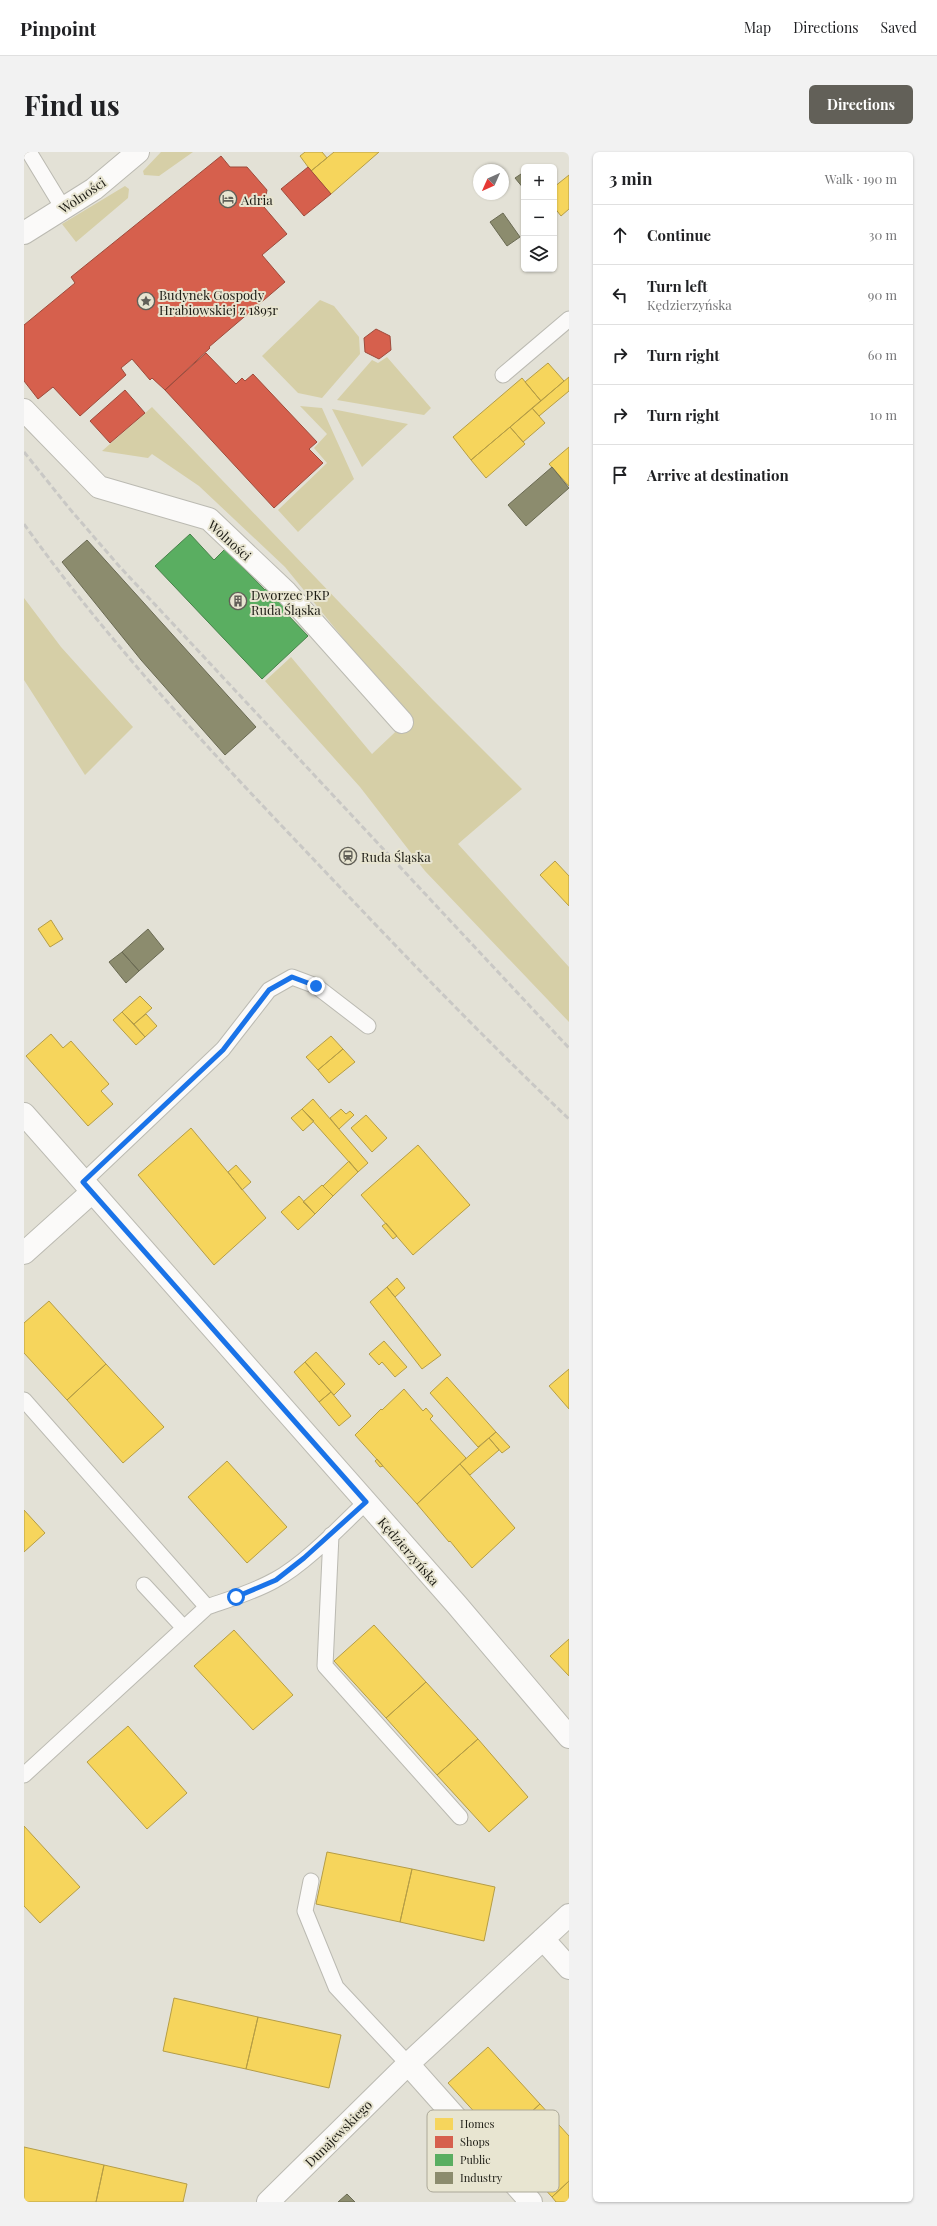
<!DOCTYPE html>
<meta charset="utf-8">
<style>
body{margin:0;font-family:"Playfair Display",serif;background:#f2f2f2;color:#202124}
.controls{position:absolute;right:12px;top:12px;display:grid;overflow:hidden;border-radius:6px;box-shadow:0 1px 3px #0004}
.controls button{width:36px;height:36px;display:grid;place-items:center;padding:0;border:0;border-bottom:1px solid #e0e0e0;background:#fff;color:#202124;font:20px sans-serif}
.compass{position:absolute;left:449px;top:12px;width:36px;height:36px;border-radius:50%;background:#fff;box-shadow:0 1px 3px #0004;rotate:225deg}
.stop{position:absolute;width:12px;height:12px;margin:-9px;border:3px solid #1a73e8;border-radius:50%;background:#fff}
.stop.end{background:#1a73e8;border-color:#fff;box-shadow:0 1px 4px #0008}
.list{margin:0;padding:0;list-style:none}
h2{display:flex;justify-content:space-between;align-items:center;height:52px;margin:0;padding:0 16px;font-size:17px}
h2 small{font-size:13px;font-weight:400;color:#757577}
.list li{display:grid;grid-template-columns:26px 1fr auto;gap:12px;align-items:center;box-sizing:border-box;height:60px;padding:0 16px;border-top:1px solid #e0e0e0}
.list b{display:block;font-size:15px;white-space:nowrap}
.list p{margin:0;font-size:13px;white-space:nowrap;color:#757577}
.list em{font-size:13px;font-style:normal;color:#757577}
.icon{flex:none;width:22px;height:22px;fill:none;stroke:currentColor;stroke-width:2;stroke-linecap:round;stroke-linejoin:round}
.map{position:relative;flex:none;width:545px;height:2050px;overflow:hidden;border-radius:6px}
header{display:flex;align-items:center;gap:24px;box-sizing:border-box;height:56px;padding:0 20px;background:#fff;border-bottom:1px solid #e0e0e0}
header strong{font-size:19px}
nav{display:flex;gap:22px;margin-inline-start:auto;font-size:14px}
.intro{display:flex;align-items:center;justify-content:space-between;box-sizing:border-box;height:96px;padding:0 24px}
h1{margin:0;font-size:28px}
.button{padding:10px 18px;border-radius:6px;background:#626058;color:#fff;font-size:14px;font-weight:700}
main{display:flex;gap:24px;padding:0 24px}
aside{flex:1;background:#fff;border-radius:6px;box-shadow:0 1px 3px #0004}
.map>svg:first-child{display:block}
</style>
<header>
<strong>Pinpoint</strong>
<nav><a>Map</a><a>Directions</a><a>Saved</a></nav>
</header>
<div class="intro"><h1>Find us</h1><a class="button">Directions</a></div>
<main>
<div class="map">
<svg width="545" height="2050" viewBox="0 0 545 2050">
<rect width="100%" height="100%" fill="#e3e1d6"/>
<path fill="#d6cfa7" d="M 137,0 L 169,0 L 135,24 L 120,23 L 119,19 Z
M 101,34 L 105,37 L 104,46 L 52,90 L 38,72 Z
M 296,148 L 310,154 L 335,185 L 336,202 L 298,246 L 274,241 L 238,204 Z
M 363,205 L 407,256 L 400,263 L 313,248 L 348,208 L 354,211 Z
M 276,254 L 298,256 L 330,327 L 274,380 L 254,358 L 303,311 L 290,296 L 303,282 Z
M 128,255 L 408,547 L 498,637 L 434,692 L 545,815 L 545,870 L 401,719 L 336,635 L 241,529 L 267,505 L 348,602 L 385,567 L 261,415 L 175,334 L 128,302 L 124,306 L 78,299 Z
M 308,257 L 384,272 L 338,315 Z
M 0,446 L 37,495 L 109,575 L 61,623 L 0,528 Z"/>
<path fill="#f6d55c" stroke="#b59d46" d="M 281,0 L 298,0 L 303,6 L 287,19 L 276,4 Z
M 310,0 L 355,0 L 307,42 L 287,19 Z
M 545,23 L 545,57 L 537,64 L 530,55 L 530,35 Z
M 524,211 L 540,229 L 517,249 L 501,230 Z
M 545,225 L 545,239 L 515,264 L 508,256 Z
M 498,226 L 517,249 L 447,308 L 429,285 Z
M 508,256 L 521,271 L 499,290 L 486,275 Z
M 486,275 L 501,292 L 462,326 L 447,308 Z
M 545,295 L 545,334 L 525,312 Z
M 531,709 L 545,724 L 545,754 L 516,723 Z
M 27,768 L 39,787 L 26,795 L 14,777 Z
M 116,844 L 128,856 L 110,872 L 98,860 Z
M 98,860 L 121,885 L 112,893 L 89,868 Z
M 122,862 L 133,874 L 121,885 L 110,872 Z
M 27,882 L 39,896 L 47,889 L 85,932 L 77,939 L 89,952 L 64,974 L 2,904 Z
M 307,884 L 319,897 L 294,918 L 282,905 Z
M 319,897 L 331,910 L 305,931 L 294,918 Z
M 289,947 L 344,1011 L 334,1020 L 278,957 Z
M 278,957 L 290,969 L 279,979 L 267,966 Z
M 317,957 L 322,962 L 326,959 L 330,963 L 315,977 L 306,966 Z
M 342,963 L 363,986 L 348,1000 L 327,976 Z
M 167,976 L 242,1066 L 190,1113 L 114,1023 Z
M 394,993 L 446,1053 L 389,1103 L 337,1043 Z
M 325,1009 L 334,1020 L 309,1044 L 299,1034 Z
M 212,1013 L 227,1030 L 218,1038 L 204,1020 Z
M 298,1033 L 309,1044 L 291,1062 L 279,1050 Z
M 275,1044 L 291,1062 L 274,1078 L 257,1060 Z
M 362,1071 L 373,1084 L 369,1087 L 358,1074 Z
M 373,1126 L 381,1136 L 371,1145 L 363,1135 Z
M 363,1135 L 417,1203 L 398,1217 L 346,1150 Z
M 25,1149 L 82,1212 L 43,1248 L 0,1201 L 0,1171 Z
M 360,1189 L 383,1215 L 371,1225 L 358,1210 L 355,1213 L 345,1202 Z
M 292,1200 L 321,1232 L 310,1243 L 281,1210 Z
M 281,1210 L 307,1240 L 295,1250 L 270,1220 Z
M 82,1212 L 140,1275 L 99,1311 L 43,1248 Z
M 545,1217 L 545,1257 L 525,1234 Z
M 423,1225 L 472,1280 L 454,1295 L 406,1241 Z
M 380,1237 L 399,1259 L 402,1256 L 409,1264 L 406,1267 L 442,1306 L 393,1352 L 331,1283 L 357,1257 L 358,1258 Z
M 307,1240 L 327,1264 L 315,1274 L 295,1250 Z
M 472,1280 L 486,1295 L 478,1301 L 465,1286 Z
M 465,1286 L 475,1298 L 446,1323 L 436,1312 Z
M 353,1307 L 359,1314 L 356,1315 L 351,1309 Z
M 203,1309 L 263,1375 L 223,1411 L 164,1345 Z
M 436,1312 L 491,1376 L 448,1416 L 426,1389 L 425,1390 L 393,1352 Z
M 0,1358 L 21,1381 L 0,1400 Z
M 350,1473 L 402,1530 L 362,1566 L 310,1509 Z
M 210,1478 L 269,1543 L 229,1578 L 170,1514 Z
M 545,1487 L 545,1524 L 526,1504 Z
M 402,1530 L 454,1587 L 413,1623 L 362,1566 Z
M 104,1574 L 163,1641 L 123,1677 L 63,1610 Z
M 454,1587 L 504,1645 L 465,1680 L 413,1623 Z
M 0,1674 L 56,1735 L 16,1771 L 0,1754 Z
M 303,1700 L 388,1717 L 376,1770 L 292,1752 Z
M 388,1717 L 471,1735 L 460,1789 L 376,1770 Z
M 150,1846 L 234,1865 L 222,1917 L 139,1899 Z
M 234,1865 L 317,1883 L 305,1936 L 222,1917 Z
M 464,1895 L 516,1952 L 476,1988 L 424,1931 Z
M 516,1952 L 545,1984 L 545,2029 L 528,2045 L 476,1988 Z
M 0,1995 L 80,2013 L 72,2050 L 0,2050 Z
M 80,2013 L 163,2032 L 159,2050 L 72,2050 Z
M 545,2029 L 545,2050 L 532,2050 L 528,2045 Z"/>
<path fill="#d6604d" stroke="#9e4b3c" d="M 197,4 L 206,15 L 223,15 L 243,38 L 240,55 L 263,82 L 238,103 L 261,130 L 185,195 L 186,196 L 141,238 L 128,226 L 126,228 L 108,207 L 97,216 L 102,223 L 56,264 L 29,235 L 14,247 L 0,229 L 0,173 L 51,131 L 47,125 Z
M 284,15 L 307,42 L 280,64 L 257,37 Z
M 352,177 L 366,184 L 367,198 L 355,207 L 341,200 L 340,186 Z
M 182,201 L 212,232 L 218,226 L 221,229 L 229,222 L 293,290 L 285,297 L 299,311 L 250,356 L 141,238 Z
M 101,238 L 121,261 L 86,291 L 66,269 Z"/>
<path fill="#5aae61" stroke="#47824a" d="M 166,382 L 190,408 L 201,397 L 241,438 L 248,432 L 270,455 L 262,461 L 284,484 L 238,527 L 131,414 Z"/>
<path fill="#8c8c6e" stroke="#6a6a53" d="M 500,20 L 500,37 L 491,26 Z
M 479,61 L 496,85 L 483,94 L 466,70 Z
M 528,315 L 545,336 L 502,374 L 484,353 Z
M 63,388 L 232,575 L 201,603 L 117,508 L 38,410 Z
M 124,777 L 140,797 L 115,819 L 98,800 Z
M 98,800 L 115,819 L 102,831 L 85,810 Z
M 323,2042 L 331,2050 L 314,2050 Z"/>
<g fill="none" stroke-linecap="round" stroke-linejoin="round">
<defs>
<path id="lane" d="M 5,0 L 39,56
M 479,223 L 545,167
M 59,1030 L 199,897 L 245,838 L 268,825 L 292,834 L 344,874
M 0,1248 L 183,1455
M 307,1383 L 301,1514 L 436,1665
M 120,1433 L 160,1476
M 0,1623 L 183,1455 C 206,1447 230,1440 251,1428 C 281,1412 317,1374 342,1350
M 287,1729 L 281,1759 L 312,1835 L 384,1912"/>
<path id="street" d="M 0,81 L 70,37 L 114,0
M 0,258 L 75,335 L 185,367 L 262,440 L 378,570
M 0,962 L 433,1453 L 545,1585
M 0,1101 L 68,1040
M 519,1787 L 545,1816
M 384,1912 L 507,2050
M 244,2050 L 384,1912 L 545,1763"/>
</defs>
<use href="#lane" stroke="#bbbab2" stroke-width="17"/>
<use href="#street" stroke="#bbbab2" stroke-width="24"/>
<use href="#lane" stroke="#fbfaf9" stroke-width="15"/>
<use href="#street" stroke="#fbfaf9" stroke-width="22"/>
<path stroke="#c9c8c5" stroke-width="3" stroke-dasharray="6 3" stroke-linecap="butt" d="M 0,300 L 45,356 L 95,414 L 545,896
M 0,372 C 82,487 178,590 275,692 C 363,785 452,879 545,967"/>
</g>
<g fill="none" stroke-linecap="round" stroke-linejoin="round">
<path stroke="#1a73e8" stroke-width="5" d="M 212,1445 L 252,1428 L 280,1406 L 342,1350 L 59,1030 L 199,898 L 245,838 L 268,825 L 292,834"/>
</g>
<defs>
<symbol id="hotel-ring" viewBox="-11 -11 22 22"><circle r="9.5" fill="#e8e5d1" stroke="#626058" stroke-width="1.5"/><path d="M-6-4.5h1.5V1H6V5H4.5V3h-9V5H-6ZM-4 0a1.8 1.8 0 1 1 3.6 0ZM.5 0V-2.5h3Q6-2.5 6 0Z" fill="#626058"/></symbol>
<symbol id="sight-ring" viewBox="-11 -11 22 22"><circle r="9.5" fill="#e8e5d1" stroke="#626058" stroke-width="1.5"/><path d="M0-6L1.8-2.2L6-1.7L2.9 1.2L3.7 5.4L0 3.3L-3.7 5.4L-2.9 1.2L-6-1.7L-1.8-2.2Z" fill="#626058"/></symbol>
<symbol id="building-ring" viewBox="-11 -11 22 22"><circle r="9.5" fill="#e8e5d1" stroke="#626058" stroke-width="1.5"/><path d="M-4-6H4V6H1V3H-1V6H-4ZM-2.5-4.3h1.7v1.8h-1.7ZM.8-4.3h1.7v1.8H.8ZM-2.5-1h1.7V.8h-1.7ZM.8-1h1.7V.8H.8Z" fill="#626058"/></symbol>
<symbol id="station-ring" viewBox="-11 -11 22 22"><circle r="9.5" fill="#e8e5d1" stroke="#626058" stroke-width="1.5"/><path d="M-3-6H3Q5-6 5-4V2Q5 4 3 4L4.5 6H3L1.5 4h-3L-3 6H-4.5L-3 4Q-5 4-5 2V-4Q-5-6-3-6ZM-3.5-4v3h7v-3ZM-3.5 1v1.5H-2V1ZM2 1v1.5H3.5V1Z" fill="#626058"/></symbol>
</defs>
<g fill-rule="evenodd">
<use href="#hotel-ring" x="194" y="37" width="20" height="20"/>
<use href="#sight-ring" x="112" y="139" width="20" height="20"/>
<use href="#building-ring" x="204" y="439" width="20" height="20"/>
<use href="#station-ring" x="314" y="694" width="20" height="20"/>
</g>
<g text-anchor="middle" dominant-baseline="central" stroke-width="4" stroke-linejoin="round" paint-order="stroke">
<g font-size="13" fill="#1c1b14" stroke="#e8e5d1">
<text transform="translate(58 43) rotate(-34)">Wolności</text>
<text transform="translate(206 388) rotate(42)">Wolności</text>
<text transform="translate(385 1399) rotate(49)">Kędzierzyńska</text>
<text transform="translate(314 1981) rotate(-45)">Dunajewskiego</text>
</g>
<g font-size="13" fill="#1c1b14" stroke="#e8e5d1" text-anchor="start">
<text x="217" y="47">Adria</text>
<text x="135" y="142">Budynek Gospody<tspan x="135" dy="15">Hrabiowskiej z 1895r</tspan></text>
<text x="227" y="442">Dworzec PKP<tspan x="227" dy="15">Ruda Śląska</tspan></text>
<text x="337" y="704">Ruda Śląska</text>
</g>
</g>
<rect x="403" y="1958" width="132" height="82" rx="6" fill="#e8e5d1" stroke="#aba898" stroke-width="1"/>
<rect x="411" y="1966" width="18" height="12" fill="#f6d55c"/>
<rect x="411" y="1984" width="18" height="12" fill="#d6604d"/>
<rect x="411" y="2002" width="18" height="12" fill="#5aae61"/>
<rect x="411" y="2020" width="18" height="12" fill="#8c8c6e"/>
<g font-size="11" fill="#1c1b14">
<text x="436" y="1976">Homes</text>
<text x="436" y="1994">Shops</text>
<text x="436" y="2012">Public</text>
<text x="436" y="2030">Industry</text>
</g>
</svg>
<div class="controls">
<button>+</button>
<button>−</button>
<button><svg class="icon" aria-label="layers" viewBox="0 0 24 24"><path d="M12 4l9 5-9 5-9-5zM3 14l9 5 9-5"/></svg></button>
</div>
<svg class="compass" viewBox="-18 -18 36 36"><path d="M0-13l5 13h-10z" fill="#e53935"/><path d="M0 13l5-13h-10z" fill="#757577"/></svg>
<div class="stop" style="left:212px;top:1445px"></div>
<div class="stop end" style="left:292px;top:834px"></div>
</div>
<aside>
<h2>3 min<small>Walk · 190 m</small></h2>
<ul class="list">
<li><svg class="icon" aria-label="ahead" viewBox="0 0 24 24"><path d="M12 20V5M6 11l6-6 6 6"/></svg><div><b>Continue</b></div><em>30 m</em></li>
<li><svg class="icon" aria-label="left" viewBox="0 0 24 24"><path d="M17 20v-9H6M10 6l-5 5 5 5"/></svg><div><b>Turn left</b><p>Kędzierzyńska</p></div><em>90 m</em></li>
<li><svg class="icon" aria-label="right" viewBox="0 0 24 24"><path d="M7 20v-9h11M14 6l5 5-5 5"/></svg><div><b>Turn right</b></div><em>60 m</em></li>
<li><svg class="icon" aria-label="right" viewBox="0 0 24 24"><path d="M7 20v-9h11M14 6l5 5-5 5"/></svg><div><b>Turn right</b></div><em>10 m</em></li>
<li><svg class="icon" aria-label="arrive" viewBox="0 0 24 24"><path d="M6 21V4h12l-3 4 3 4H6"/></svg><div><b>Arrive at destination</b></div></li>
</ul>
</aside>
</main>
